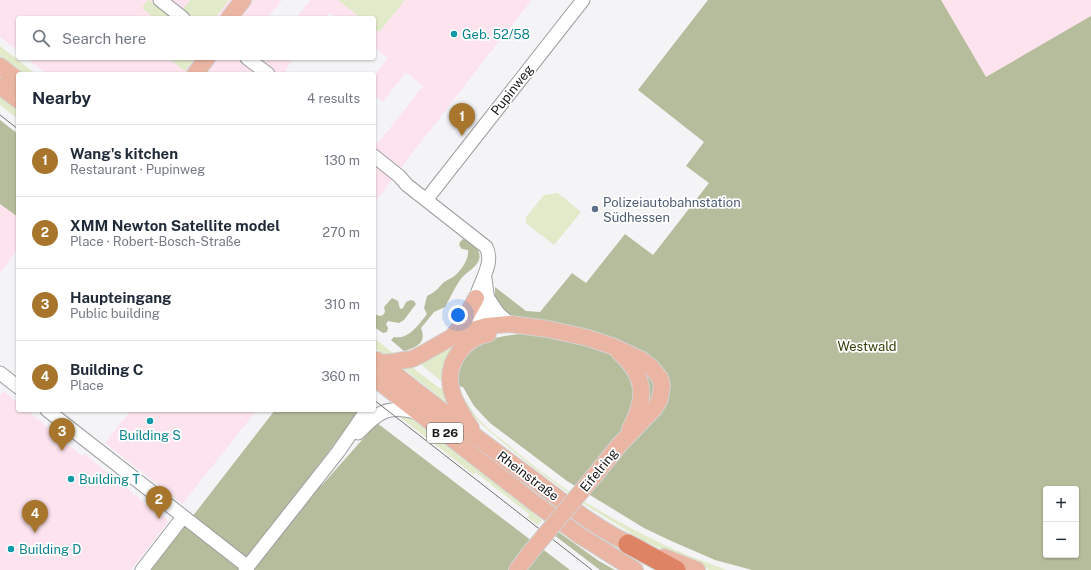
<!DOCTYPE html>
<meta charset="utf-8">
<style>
body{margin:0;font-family:"Public Sans",sans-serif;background:#f2f2f3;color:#1f2937}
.controls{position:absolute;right:12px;bottom:12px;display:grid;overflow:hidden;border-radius:4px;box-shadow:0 1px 3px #0004}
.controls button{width:36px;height:36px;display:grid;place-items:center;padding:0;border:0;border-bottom:1px solid #e0e1e3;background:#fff;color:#1f2937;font:20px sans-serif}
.you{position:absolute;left:458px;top:315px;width:14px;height:14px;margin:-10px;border:3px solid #fff;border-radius:50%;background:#1a73e8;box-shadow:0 0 0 6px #1a73e833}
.badge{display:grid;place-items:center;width:26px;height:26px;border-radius:50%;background:#a7752b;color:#fff;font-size:13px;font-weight:700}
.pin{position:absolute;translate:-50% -33px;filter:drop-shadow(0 1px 2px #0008)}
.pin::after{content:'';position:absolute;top:21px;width:14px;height:12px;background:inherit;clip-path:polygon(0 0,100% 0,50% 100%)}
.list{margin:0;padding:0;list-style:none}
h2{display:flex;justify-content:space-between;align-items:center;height:52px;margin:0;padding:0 16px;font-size:17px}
h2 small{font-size:13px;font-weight:400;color:#747a83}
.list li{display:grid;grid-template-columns:26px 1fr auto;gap:12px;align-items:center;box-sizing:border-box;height:72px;padding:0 16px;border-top:1px solid #e0e1e3}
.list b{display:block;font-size:15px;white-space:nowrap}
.list p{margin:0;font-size:13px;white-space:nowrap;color:#747a83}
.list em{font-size:13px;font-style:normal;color:#747a83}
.icon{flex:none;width:22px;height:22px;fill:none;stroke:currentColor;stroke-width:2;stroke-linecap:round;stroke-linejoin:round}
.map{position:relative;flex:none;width:1091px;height:570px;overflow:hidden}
.search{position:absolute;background:#fff;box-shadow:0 1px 3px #0004;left:16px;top:16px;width:360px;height:44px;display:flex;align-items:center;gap:10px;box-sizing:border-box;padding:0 14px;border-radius:4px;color:#747a83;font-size:15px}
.panel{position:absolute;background:#fff;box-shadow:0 1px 3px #0004;left:16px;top:72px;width:360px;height:340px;border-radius:4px}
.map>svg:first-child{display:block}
</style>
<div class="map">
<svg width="1091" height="570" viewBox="0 0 1091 570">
<rect width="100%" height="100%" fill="#f4f4f6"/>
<path fill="#fce3ed" d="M 0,0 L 282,0 L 268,18 L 18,18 L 18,51 L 0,37 Z
M 310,0 L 532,0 L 489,54 L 374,203 L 374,140 L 378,143 L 423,86 L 406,72 L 383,102 L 374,95 L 374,76 L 388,58 L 374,47 L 374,18 L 337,18 L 330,13 L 325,18 L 298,18 L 297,17 Z
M 917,0 L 1091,0 L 1091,20 L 979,93 Z
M 26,58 L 294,58 L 285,70 L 290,74 L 47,74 Z
M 0,204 L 18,217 L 18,249 L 0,273 Z
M 3,391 L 18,403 L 18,410 L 27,410 L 82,456 L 84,454 L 133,493 L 133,495 L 137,495 L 139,499 L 148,506 L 149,505 L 166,518 L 168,522 L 131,570 L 0,570 L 0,395 Z
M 131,410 L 257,410 L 182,504 L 105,443 Z"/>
<path fill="#e1eac9" d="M 148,0 L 149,0 L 172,18 L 154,18 L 142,8 Z
M 190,0 L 229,0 L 215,18 L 194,18 L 183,9 Z
M 338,0 L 405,0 L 379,32 L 374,28 L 374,18 L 361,18 Z
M 0,46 L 36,74 L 23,74 L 0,56 Z
M 172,58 L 195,58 L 185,71 L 171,60 Z
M 0,95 L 18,109 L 18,119 L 0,105 Z
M 558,193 L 581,212 L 554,245 L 526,223 L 526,217 L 544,195 Z
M 463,336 L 442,382 L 417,361 Z
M 374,338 L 398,357 C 389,356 382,354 374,348 Z
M 408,364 L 438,387 L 447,391 L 452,407 L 399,365 Z
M 461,394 C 466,399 469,406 473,412 C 482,424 494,434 506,443 C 571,499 646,542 727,570 L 709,570 L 692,563 L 642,540 L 587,506 L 531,466 L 483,426 L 468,410 Z
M 396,414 L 412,418 L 419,422 L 542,520 L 538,525 L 528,518 L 529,514 L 475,472 L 474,475 Z"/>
<path fill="#b5bd9c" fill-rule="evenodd" d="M 708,0 L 941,0 L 986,77 L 1091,16 L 1091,570 L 752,570 L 715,560 L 669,540 L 644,528 L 567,481 L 490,423 L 474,406 L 463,387 L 456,386 C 457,379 456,369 459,364 C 473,338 502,336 528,333 L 515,317 L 506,314 L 495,297 L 495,287 L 526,311 L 540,312 L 572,273 L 586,283 L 625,234 L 653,255 L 709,183 L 686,166 L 704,142 L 638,90 ZM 1046,489 L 1076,489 L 1076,555 L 1046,555 Z
M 0,120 L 18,134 L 18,217 L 0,204 Z
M 463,239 C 472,243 484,251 478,262 C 474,269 465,273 460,280 C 454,289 450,298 445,307 L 434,312 L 421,328 C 427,343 417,347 404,351 L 391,340 L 394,337 C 409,340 419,324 427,314 L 424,308 L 427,296 C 437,291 437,289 444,282 C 447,280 450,279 453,277 C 461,271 469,260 468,250 L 462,249 L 459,245 L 460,242 Z
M 392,298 L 398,301 L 400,309 L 403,308 L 406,302 L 411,300 L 414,301 L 416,304 L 404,320 L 399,323 L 388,321 L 386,324 L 388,328 L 387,332 L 383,333 L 374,327 L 374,314 L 380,316 L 383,315 L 385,312 L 384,307 Z
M 275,410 L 360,410 L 310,476 L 322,485 L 377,423 L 570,570 L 151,570 Z
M 557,531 L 599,561 L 615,570 L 600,570 L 554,535 Z"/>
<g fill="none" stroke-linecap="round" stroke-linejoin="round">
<defs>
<path id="minor" d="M 160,0 L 183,18
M 247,58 L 268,74
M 374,156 L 399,176 L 407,185 L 486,247 C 495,263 479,283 476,298 C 474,311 476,324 484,335
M 426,200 L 583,0
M 488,298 L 498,313 L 510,324
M 484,335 C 492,316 487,297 485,278
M 0,373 L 18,387
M 47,410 L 248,567
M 358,433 C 379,412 387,404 418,413
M 142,570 L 183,517
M 245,570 L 338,452 L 367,410"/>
<path id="major" d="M 229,18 L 243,0
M 0,66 L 18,80
M 195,74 L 207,58
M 0,86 L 18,100
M 452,337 L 460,327 L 476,298
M 619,352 C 646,376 647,398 630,429
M 377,360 C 429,401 481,441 534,480 C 564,503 604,534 639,548
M 380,363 L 392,362 L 412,359 L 424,353 L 452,337 L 465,332 L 487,326 L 510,324 L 548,329 L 588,338 L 612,346 L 642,360 L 651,367 L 660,378 L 662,386 L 660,399 L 654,409 L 620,444 L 595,475
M 374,378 L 536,504 L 579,535 L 635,570
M 471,428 C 455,404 439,378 460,351 C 467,342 477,336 488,334
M 664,557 L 697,570
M 517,570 L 529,554"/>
<path id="highway" d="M 628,544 L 676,570"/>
</defs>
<use href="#minor" stroke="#9d9ea0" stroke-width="15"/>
<use href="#major" stroke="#d1d1d1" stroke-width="18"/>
<use href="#highway" stroke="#d1d1d1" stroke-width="21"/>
<use href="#minor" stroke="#fff" stroke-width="13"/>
<use href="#major" stroke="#ebb5a3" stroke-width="16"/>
<use href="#highway" stroke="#de8465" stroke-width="19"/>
<path stroke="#747475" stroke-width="1" d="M 0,115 L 18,129
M 374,400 L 592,570"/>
<defs>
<path id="major-bridge" d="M 529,554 L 595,475"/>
</defs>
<use href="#major-bridge" stroke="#d1d1d1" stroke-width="18" stroke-linecap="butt"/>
<use href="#major-bridge" stroke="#ebb5a3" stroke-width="16"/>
</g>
<g fill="#0f9aa8" stroke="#fff" stroke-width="1.5">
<circle cx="454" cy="34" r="4"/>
<circle cx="150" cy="421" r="4"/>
<circle cx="71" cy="479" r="4"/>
<circle cx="11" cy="549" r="4"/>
</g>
<circle fill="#5c6f8a" stroke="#fff" stroke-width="1.5" cx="595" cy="209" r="4"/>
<g text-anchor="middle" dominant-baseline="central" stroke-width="3.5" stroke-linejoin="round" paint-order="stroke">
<rect fill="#fff" stroke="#5d5d5d" stroke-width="1" x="427" y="423" width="36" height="20" rx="3"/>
<g font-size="12" font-weight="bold" fill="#171717">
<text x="445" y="433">B 26</text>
</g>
<g font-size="13" fill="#0d838f" stroke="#fff" text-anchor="start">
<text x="462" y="34">Geb. 52/58</text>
<text x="150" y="435" text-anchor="middle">Building S</text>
<text x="79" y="479">Building T</text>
<text x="19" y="549">Building D</text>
</g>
<g font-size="13" fill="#171717" stroke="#fff">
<text transform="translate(512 90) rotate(-52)">Pupinweg</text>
<text transform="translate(599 470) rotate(-51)">Eifelring</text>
<text transform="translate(528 476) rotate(37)">Rheinstraße</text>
</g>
<g font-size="13" fill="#4e5e75" stroke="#fff" text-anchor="start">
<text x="603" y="202">Polizeiautobahnstation<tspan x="603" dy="15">Südhessen</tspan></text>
</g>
<g font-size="13" fill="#353e05" stroke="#fff">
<text x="867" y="346">Westwald</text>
</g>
</g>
</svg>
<div class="controls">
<button>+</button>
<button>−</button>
</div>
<div class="you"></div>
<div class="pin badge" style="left:462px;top:136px">1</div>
<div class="pin badge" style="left:159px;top:519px">2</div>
<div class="pin badge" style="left:62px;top:451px">3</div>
<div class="pin badge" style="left:35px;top:533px">4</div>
<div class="search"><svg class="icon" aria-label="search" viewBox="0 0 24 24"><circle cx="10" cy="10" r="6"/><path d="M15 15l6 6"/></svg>Search here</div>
<section class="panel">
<h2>Nearby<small>4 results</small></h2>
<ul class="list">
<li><span class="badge">1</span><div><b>Wang's kitchen</b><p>Restaurant · Pupinweg</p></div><em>130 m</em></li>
<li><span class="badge">2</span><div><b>XMM Newton Satellite model</b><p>Place · Robert-Bosch-Straße</p></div><em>270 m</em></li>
<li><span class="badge">3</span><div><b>Haupteingang</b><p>Public building</p></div><em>310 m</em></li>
<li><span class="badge">4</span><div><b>Building C</b><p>Place</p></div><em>360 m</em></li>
</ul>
</section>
</div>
